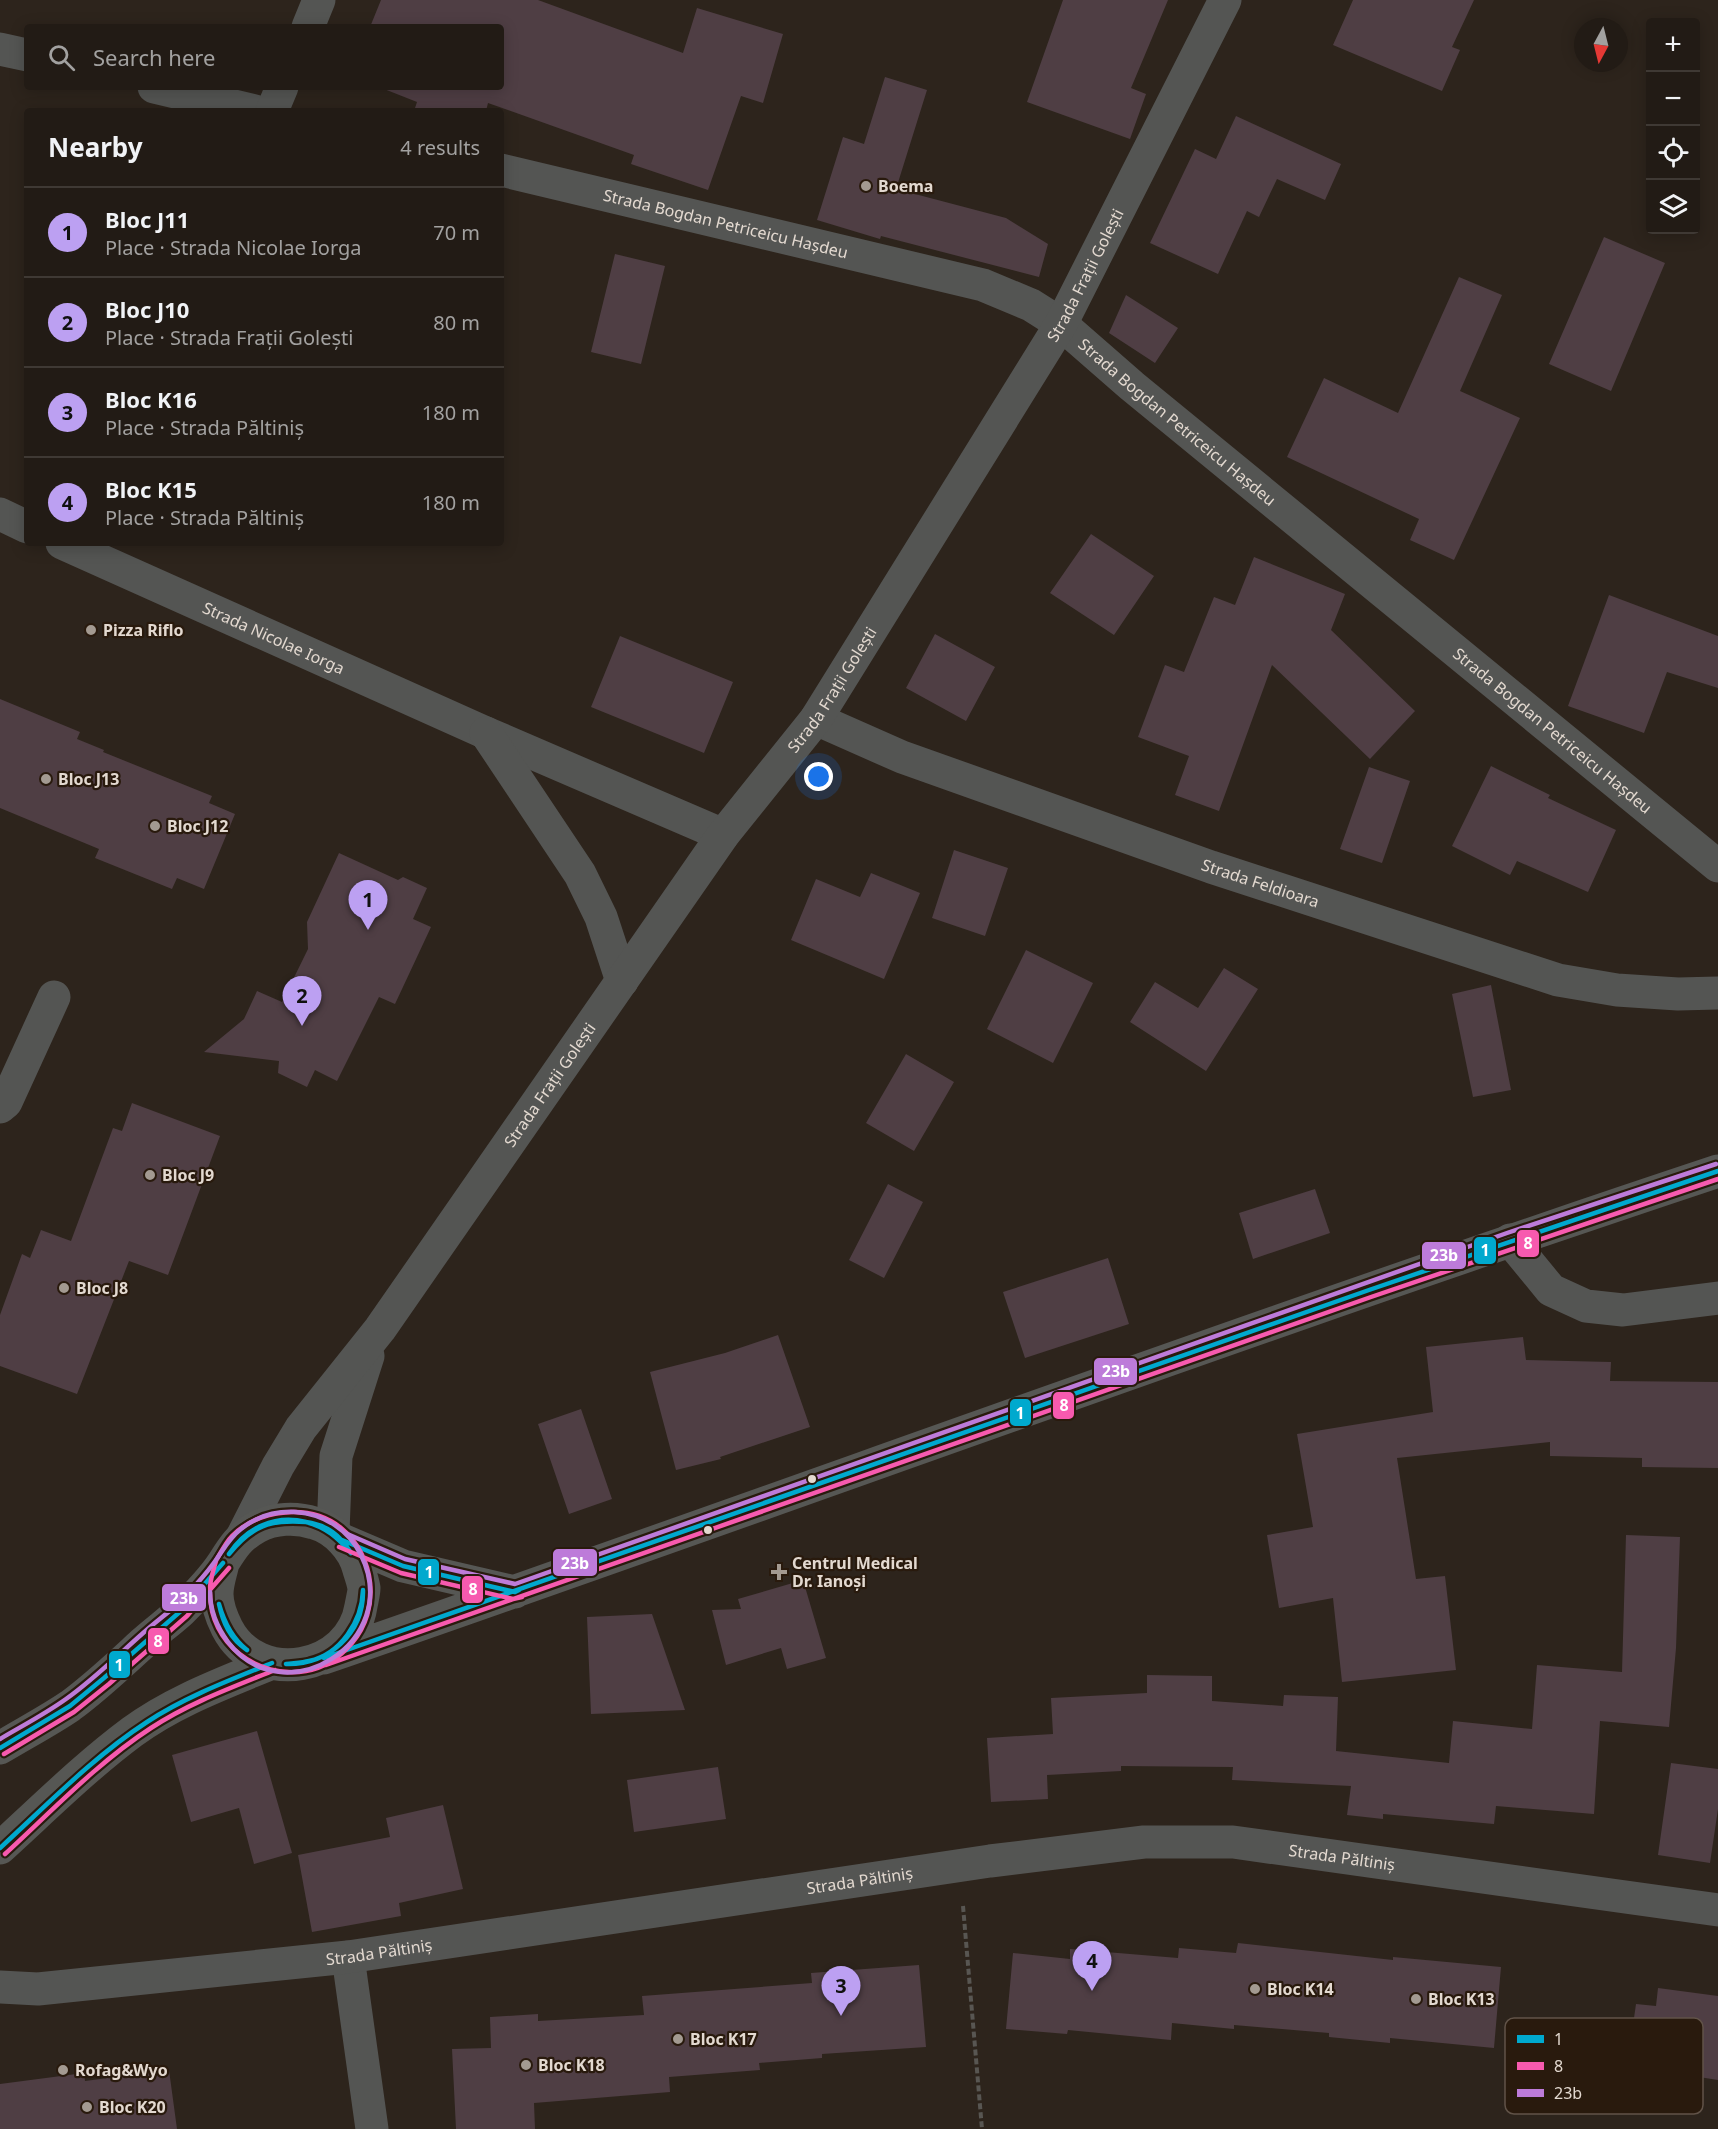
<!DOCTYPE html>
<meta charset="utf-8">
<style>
body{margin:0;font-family:"Noto Sans",sans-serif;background:#2e2822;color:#f1f3f6}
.controls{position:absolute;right:18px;top:18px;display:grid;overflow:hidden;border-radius:6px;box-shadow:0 3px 15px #0003}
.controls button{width:54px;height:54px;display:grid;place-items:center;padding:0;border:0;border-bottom:2px solid #3f3934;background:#221b15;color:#f1f3f6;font:30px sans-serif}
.compass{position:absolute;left:1574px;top:18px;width:54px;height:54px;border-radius:50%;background:#221b15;box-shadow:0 3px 15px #0003;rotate:187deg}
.you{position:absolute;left:819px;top:777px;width:21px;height:21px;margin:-15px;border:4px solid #fff;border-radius:50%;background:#1a73e8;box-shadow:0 0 0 9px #1a73e833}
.badge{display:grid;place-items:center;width:39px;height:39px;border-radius:50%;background:#bca0f2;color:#111;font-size:20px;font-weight:700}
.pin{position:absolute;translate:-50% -50px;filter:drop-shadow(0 2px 3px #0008)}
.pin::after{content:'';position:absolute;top:32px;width:21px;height:18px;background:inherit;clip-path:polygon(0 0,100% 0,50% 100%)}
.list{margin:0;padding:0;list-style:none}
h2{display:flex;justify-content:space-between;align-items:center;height:78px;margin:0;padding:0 24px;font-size:26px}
h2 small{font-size:20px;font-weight:400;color:#a2a1a0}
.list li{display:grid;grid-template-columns:39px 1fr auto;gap:18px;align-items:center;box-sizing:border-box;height:90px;padding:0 24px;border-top:2px solid #3f3934}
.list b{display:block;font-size:22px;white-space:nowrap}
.list p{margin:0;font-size:20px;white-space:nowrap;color:#a2a1a0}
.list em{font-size:20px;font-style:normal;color:#a2a1a0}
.icon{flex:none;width:33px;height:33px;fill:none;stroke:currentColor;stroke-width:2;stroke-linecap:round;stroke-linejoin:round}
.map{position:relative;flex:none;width:1718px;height:2129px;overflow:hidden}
.search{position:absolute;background:#221b15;box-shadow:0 3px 15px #0003;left:24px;top:24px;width:480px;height:66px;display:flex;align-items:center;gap:15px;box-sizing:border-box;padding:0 21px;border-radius:6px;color:#a2a1a0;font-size:22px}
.panel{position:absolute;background:#221b15;box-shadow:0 3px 15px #0003;left:24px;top:108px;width:480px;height:438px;border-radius:6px}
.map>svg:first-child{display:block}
</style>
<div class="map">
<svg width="1718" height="2129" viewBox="0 0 1718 2129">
<rect width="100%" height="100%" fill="#2d241c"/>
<path fill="#4f3e44" d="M 381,0 L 538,0 L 683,53 L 697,8 L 783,34 L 763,103 L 741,96 L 708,190 L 631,164 L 634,155 L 488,103 L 486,111 L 414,111 L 417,102 L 379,87 L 501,87 L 501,27 L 370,27 Z
M 1063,0 L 1168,0 L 1131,88 L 1146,94 L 1130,139 L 1027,102 Z
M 1353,0 L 1474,0 L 1452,47 L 1460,50 L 1442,91 L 1333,45 Z
M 885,77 L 927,90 L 896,189 L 1006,218 L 1048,244 L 1039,277 L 881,236 L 880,239 L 817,220 L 843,137 L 864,144 Z
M 1236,116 L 1341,164 L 1325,200 L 1277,179 L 1259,217 L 1247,211 L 1218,274 L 1150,243 L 1195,149 L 1216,159 Z
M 1604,237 L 1665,263 L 1611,391 L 1549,364 Z
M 615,254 L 665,266 L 641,364 L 591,352 Z
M 1459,277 L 1502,295 L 1460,391 L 1520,418 L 1454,560 L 1410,540 L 1419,519 L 1287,457 L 1324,378 L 1398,413 Z
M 1126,295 L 1178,328 L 1155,363 L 1109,333 Z
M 1091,534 L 1154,576 L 1114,635 L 1050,593 Z
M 1254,557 L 1345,594 L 1331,630 L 1415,711 L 1370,759 L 1272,665 L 1219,811 L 1175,795 L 1189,756 L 1138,737 L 1165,665 L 1184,672 L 1214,597 L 1235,605 Z
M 1609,595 L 1718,636 L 1718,688 L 1667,672 L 1644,733 L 1568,706 Z
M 935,634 L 995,667 L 966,721 L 906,688 Z
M 620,636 L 733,682 L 704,753 L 591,707 Z
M 0,699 L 80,732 L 77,739 L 104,750 L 103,752 L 212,796 L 209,803 L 235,814 L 204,889 L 177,878 L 172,889 L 95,858 L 99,849 L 0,808 Z
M 1491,766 L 1550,795 L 1548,798 L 1616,830 L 1588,892 L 1517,861 L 1510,875 L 1452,846 Z
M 1369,767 L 1410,781 L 1382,863 L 1340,849 Z
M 954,850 L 1008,868 L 985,936 L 932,918 Z
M 339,853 L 398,880 L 403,877 L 427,888 L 413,919 L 431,927 L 395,1004 L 379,997 L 337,1081 L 315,1070 L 307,1087 L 278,1073 L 279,1061 L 204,1052 L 244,1019 L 257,991 L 282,1002 L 308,949 L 307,922 Z
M 871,873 L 920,893 L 884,979 L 791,940 L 816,879 L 860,897 Z
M 1026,950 L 1093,983 L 1053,1063 L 987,1029 Z
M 1224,968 L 1258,989 L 1206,1071 L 1130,1022 L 1155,982 L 1198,1008 Z
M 1491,985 L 1511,1090 L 1473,1097 L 1452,994 Z
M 906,1054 L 954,1082 L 914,1151 L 866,1123 Z
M 132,1103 L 220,1136 L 168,1275 L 129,1261 L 77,1394 L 0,1366 L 0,1315 L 22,1254 L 30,1258 L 41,1230 L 71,1241 L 113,1128 L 122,1131 Z
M 888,1184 L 923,1202 L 884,1278 L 849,1260 Z
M 1315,1189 L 1330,1233 L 1253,1259 L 1239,1213 Z
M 1108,1258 L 1129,1324 L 1025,1358 L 1003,1292 Z
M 778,1335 L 810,1427 L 720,1457 L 721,1459 L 676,1470 L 650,1372 L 725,1353 Z
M 1523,1337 L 1526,1360 L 1611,1362 L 1610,1381 L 1718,1382 L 1718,1468 L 1642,1467 L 1642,1458 L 1550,1456 L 1550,1442 L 1397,1458 L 1416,1579 L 1445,1576 L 1456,1670 L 1342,1682 L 1333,1598 L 1279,1608 L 1267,1535 L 1313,1527 L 1297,1434 L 1433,1412 L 1426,1347 Z
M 581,1409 L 612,1499 L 569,1514 L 538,1424 Z
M 1626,1535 L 1680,1537 L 1676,1648 L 1669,1727 L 1600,1721 L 1594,1814 L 1496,1806 L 1494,1824 L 1383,1814 L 1383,1819 L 1347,1815 L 1351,1786 L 1232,1780 L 1233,1767 L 1121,1766 L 1121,1771 L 1047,1775 L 1048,1799 L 991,1802 L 987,1738 L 1053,1734 L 1051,1698 L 1147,1693 L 1147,1675 L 1212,1676 L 1212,1701 L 1283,1706 L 1284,1695 L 1338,1697 L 1336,1751 L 1449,1763 L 1453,1721 L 1532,1729 L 1537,1665 L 1622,1672 Z
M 803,1580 L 826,1658 L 787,1669 L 781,1648 L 726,1665 L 712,1610 L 741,1609 L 738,1599 Z
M 652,1614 L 685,1710 L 591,1714 L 587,1617 Z
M 257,1731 L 292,1853 L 254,1864 L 239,1808 L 191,1822 L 172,1755 Z
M 1671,1763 L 1718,1769 L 1718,1809 L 1710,1863 L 1658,1855 Z
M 718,1767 L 726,1819 L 634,1832 L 627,1780 Z
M 443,1805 L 463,1889 L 399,1903 L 401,1916 L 312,1932 L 298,1855 L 390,1837 L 386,1818 Z
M 1238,1943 L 1393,1960 L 1393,1957 L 1501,1967 L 1494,2048 L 1390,2038 L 1390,2043 L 1329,2037 L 1329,2033 L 1234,2025 L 1234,2029 L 1172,2023 L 1171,2040 L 1068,2030 L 1067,2034 L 1006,2029 L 1013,1953 L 1070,1959 L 1070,1949 L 1178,1958 L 1179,1948 L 1236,1953 Z
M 919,1965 L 926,2047 L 822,2054 L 822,2058 L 759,2063 L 760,2070 L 669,2077 L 670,2092 L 534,2103 L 535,2129 L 456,2129 L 452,2049 L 491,2048 L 490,2017 L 538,2014 L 538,2021 L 644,2015 L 642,1996 L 812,1983 L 811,1973 Z
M 1658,1988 L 1718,1996 L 1718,2080 L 1667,2072 L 1665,2087 L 1625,2081 L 1636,2004 L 1656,2006 Z
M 169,2070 L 177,2129 L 0,2129 L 0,2084 L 84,2073 L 85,2081 Z"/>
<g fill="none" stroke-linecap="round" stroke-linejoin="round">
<path stroke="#585652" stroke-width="4" stroke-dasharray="6 3" stroke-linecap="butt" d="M 963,1906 L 982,2129"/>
<g stroke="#545553" stroke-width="33">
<path d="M 308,27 L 319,0"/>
<path d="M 0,49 L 27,55"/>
<path d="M 154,87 L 255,111"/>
<path d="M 272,111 L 282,87"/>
<path id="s1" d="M 501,170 L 983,285 L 1031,305 L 1061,324 L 1132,386 L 1718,866"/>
<path id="s2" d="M 816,719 L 902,757 L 1211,867 L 1558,980 L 1617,990 L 1678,994 L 1718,993"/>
<path d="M 0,1107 L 6,1102 L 54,997"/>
<path d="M 348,1957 L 372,2129"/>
</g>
<g stroke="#545553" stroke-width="33">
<path d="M 0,514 L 27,527"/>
<path id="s3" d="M 62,543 L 486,733 L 723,835"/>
<path d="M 486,733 L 580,874 L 601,917 L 622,981"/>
<path d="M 1510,1240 L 1551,1290 L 1586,1306 L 1623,1310 L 1718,1298"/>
<path d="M 333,1532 L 336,1456 L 368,1356"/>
<path id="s4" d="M 242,1537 L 278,1466 L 301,1428 L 380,1329 L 723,835 L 816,719 L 1061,324 L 1225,0"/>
<path id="s5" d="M 0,1987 L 38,1989 L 348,1957 L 990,1861 L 1144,1842 L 1233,1842 L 1718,1910"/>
</g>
<path stroke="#565754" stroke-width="33" d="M 342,1540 L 403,1566 L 515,1592
M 324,1658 C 789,1497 1251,1326 1718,1171
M 0,1748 C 23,1734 48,1721 70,1706 C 96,1687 119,1665 143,1643 C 155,1632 169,1622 181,1611 C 193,1599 214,1577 223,1563 C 233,1547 239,1537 257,1527 C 274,1518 296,1517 314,1523 C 335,1529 354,1549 359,1570 C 361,1576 363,1582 364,1588 C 364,1593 362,1600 361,1606 C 351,1670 258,1688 227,1628 C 222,1618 217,1606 217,1594 C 217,1583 221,1573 223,1563
M 0,1848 C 43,1809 85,1767 132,1732 C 174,1701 224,1683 272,1663"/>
<defs>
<path id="bus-1" d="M 306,1522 C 327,1525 340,1535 351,1553
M 306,1522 C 326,1527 338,1538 351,1553
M 342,1540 L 403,1566 L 515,1592 L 519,1590
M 229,1554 C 246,1528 275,1514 306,1522
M 229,1554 C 252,1526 270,1519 306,1522
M 219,1604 C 224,1622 232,1638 247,1650
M 219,1604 C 223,1623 230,1639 247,1650
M 324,1658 L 1369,1290 L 1718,1171
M 286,1664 C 328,1665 364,1634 363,1590
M 286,1664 C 293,1663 302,1663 309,1661 C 341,1654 362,1621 363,1590
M 0,1748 L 70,1706 L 104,1678 L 182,1610 L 223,1563
M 0,1848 C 47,1805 93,1757 147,1722 C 185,1697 230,1680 272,1663"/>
<path id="bus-2" d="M 339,1547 L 401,1573 L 513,1599 L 522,1597
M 216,1561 C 213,1572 209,1582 210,1593 C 210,1644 257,1679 306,1671 C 324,1668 340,1657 352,1643 C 381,1609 375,1556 341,1528 C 310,1503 259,1509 232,1536 C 226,1542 221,1552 217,1559
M 326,1665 L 1371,1297 L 1718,1179
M 4,1754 L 74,1712 L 109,1684 L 187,1616 L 229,1568
M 5,1854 C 52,1811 97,1763 151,1728 C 189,1703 233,1687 275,1670"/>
<path id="bus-3" d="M 345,1533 L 405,1559 L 515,1584 L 1507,1233 L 1716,1164
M 0,1739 C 22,1726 45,1714 66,1699 C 93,1680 117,1656 142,1634 C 154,1623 168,1613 180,1602 C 191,1590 203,1578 213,1564 C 222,1552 229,1538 241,1529 C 257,1516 276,1511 296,1512 C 324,1514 349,1530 361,1555 C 404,1642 284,1716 228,1642 C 217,1627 210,1611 210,1592"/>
</defs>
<use href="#bus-1" stroke="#291a0d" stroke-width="9"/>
<use href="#bus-2" stroke="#291a0d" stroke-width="9"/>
<use href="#bus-3" stroke="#291a0d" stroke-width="9"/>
<use href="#bus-1" stroke="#00a9ce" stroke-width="4.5"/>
<use href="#bus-2" stroke="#f75aaf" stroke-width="4.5"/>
<use href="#bus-3" stroke="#bd7bd9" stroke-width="4.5"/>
</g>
<g fill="#a39a91" stroke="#291a0d" stroke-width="2">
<circle cx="866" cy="186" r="6"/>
<circle cx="91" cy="630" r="6"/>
<circle cx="46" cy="779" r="6"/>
<circle cx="155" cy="826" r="6"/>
<circle cx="150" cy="1175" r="6"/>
<circle cx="64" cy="1288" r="6"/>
<path d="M776 1563h6v6h6v6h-6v6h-6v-6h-6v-6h6z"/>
<circle cx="1255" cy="1989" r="6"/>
<circle cx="1416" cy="1999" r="6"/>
<circle cx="678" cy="2039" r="6"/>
<circle cx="526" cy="2065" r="6"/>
<circle cx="63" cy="2070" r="6"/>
<circle cx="87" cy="2107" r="6"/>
</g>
<g fill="#e3d9d0" stroke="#291a0d" stroke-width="2">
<circle cx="812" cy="1479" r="5"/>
<circle cx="708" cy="1530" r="5"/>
</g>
<g text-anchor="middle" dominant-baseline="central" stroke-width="4.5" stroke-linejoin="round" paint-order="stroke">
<g font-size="16" font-weight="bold" fill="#e3d9d0" stroke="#291a0d" text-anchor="start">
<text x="878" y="186">Boema</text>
<text x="103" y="630">Pizza Riflo</text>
<text x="58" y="779">Bloc J13</text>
<text x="167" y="826">Bloc J12</text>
<text x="162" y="1175">Bloc J9</text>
<text x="76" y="1288">Bloc J8</text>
<text x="792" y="1563">Centrul Medical<tspan x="792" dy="18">Dr. Ianoși</tspan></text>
<text x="1267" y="1989">Bloc K14</text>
<text x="1428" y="1999">Bloc K13</text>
<text x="690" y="2039">Bloc K17</text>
<text x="538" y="2065">Bloc K18</text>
<text x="75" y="2070">Rofag&amp;Wyo</text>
<text x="99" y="2107">Bloc K20</text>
</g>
<g font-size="16" fill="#e3d9d0" stroke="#291a0d">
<text stroke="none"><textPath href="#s1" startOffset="231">Strada Bogdan Petriceicu Hașdeu</textPath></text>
<text stroke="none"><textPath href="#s4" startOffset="1520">Strada Frații Golești</textPath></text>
<text stroke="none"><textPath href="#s1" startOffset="735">Strada Bogdan Petriceicu Hașdeu</textPath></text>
<text stroke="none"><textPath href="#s3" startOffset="232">Strada Nicolae Iorga</textPath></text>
<text stroke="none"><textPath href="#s4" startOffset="1034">Strada Frații Golești</textPath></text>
<text stroke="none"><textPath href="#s1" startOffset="1221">Strada Bogdan Petriceicu Hașdeu</textPath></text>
<text stroke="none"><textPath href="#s2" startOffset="474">Strada Feldioara</textPath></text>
<text stroke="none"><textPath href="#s4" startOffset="548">Strada Frații Golești</textPath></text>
<text stroke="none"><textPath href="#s5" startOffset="1353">Strada Păltiniș</textPath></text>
<text stroke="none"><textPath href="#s5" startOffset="867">Strada Păltiniș</textPath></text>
<text stroke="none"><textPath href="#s5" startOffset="381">Strada Păltiniș</textPath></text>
</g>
</g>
<rect x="1505" y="2018" width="198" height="96" rx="9" fill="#291a0d" stroke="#615348" stroke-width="1.5"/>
<rect x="1517" y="2035" width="27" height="8" fill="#00a9ce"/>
<rect x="1517" y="2062" width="27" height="8" fill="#f75aaf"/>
<rect x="1517" y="2089" width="27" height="8" fill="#bd7bd9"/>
<g font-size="16" fill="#e3d9d0">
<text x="1554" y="2045">1</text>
<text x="1554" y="2072">8</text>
<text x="1554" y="2099">23b</text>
</g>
<g stroke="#291a0d" stroke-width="2">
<rect x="1516" y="1229" width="24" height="29" rx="6" fill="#f75aaf"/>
<rect x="1473" y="1236" width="24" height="29" rx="6" fill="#00a9ce"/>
<rect x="1421" y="1241" width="46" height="29" rx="6" fill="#bd7bd9"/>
<rect x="1093" y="1357" width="45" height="29" rx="6" fill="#bd7bd9"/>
<rect x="1052" y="1391" width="23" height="29" rx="6" fill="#f75aaf"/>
<rect x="1009" y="1398" width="23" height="29" rx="6" fill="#00a9ce"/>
<rect x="552" y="1548" width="46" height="29" rx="6" fill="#bd7bd9"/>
<rect x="417" y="1558" width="23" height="28" rx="6" fill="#00a9ce"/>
<rect x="461" y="1575" width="23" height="29" rx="6" fill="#f75aaf"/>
<rect x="161" y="1583" width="46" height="29" rx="6" fill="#bd7bd9"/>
<rect x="147" y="1627" width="23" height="28" rx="6" fill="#f75aaf"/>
<rect x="108" y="1650" width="23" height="29" rx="6" fill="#00a9ce"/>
</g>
<g font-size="16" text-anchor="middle" font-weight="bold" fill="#fff">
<text x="1528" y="1249">8</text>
<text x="1485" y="1256">1</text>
<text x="1444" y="1261">23b</text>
<text x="1116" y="1377">23b</text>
<text x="1064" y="1411">8</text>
<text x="1020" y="1419">1</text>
<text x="575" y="1569">23b</text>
<text x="429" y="1578">1</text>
<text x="473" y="1595">8</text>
<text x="184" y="1604">23b</text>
<text x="158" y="1647">8</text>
<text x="119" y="1671">1</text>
</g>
</svg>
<div class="controls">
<button>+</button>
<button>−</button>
<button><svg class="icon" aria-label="locate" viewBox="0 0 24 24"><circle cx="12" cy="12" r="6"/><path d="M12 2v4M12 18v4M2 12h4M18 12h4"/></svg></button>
<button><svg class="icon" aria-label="layers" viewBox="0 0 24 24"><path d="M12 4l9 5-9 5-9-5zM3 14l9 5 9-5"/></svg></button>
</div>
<svg class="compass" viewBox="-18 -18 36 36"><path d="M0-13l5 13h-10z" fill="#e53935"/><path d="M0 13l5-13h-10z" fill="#a2a1a0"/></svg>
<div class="you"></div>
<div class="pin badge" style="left:368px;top:930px">1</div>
<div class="pin badge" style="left:302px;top:1026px">2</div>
<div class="pin badge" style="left:841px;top:2016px">3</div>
<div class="pin badge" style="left:1092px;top:1991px">4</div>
<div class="search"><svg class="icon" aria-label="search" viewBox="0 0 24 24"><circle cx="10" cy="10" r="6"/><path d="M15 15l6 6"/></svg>Search here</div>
<section class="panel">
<h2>Nearby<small>4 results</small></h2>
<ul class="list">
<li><span class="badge">1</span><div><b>Bloc J11</b><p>Place · Strada Nicolae Iorga</p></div><em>70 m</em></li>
<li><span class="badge">2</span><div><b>Bloc J10</b><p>Place · Strada Frații Golești</p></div><em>80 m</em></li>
<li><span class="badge">3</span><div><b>Bloc K16</b><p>Place · Strada Păltiniș</p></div><em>180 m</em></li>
<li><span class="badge">4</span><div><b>Bloc K15</b><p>Place · Strada Păltiniș</p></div><em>180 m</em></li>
</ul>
</section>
</div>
